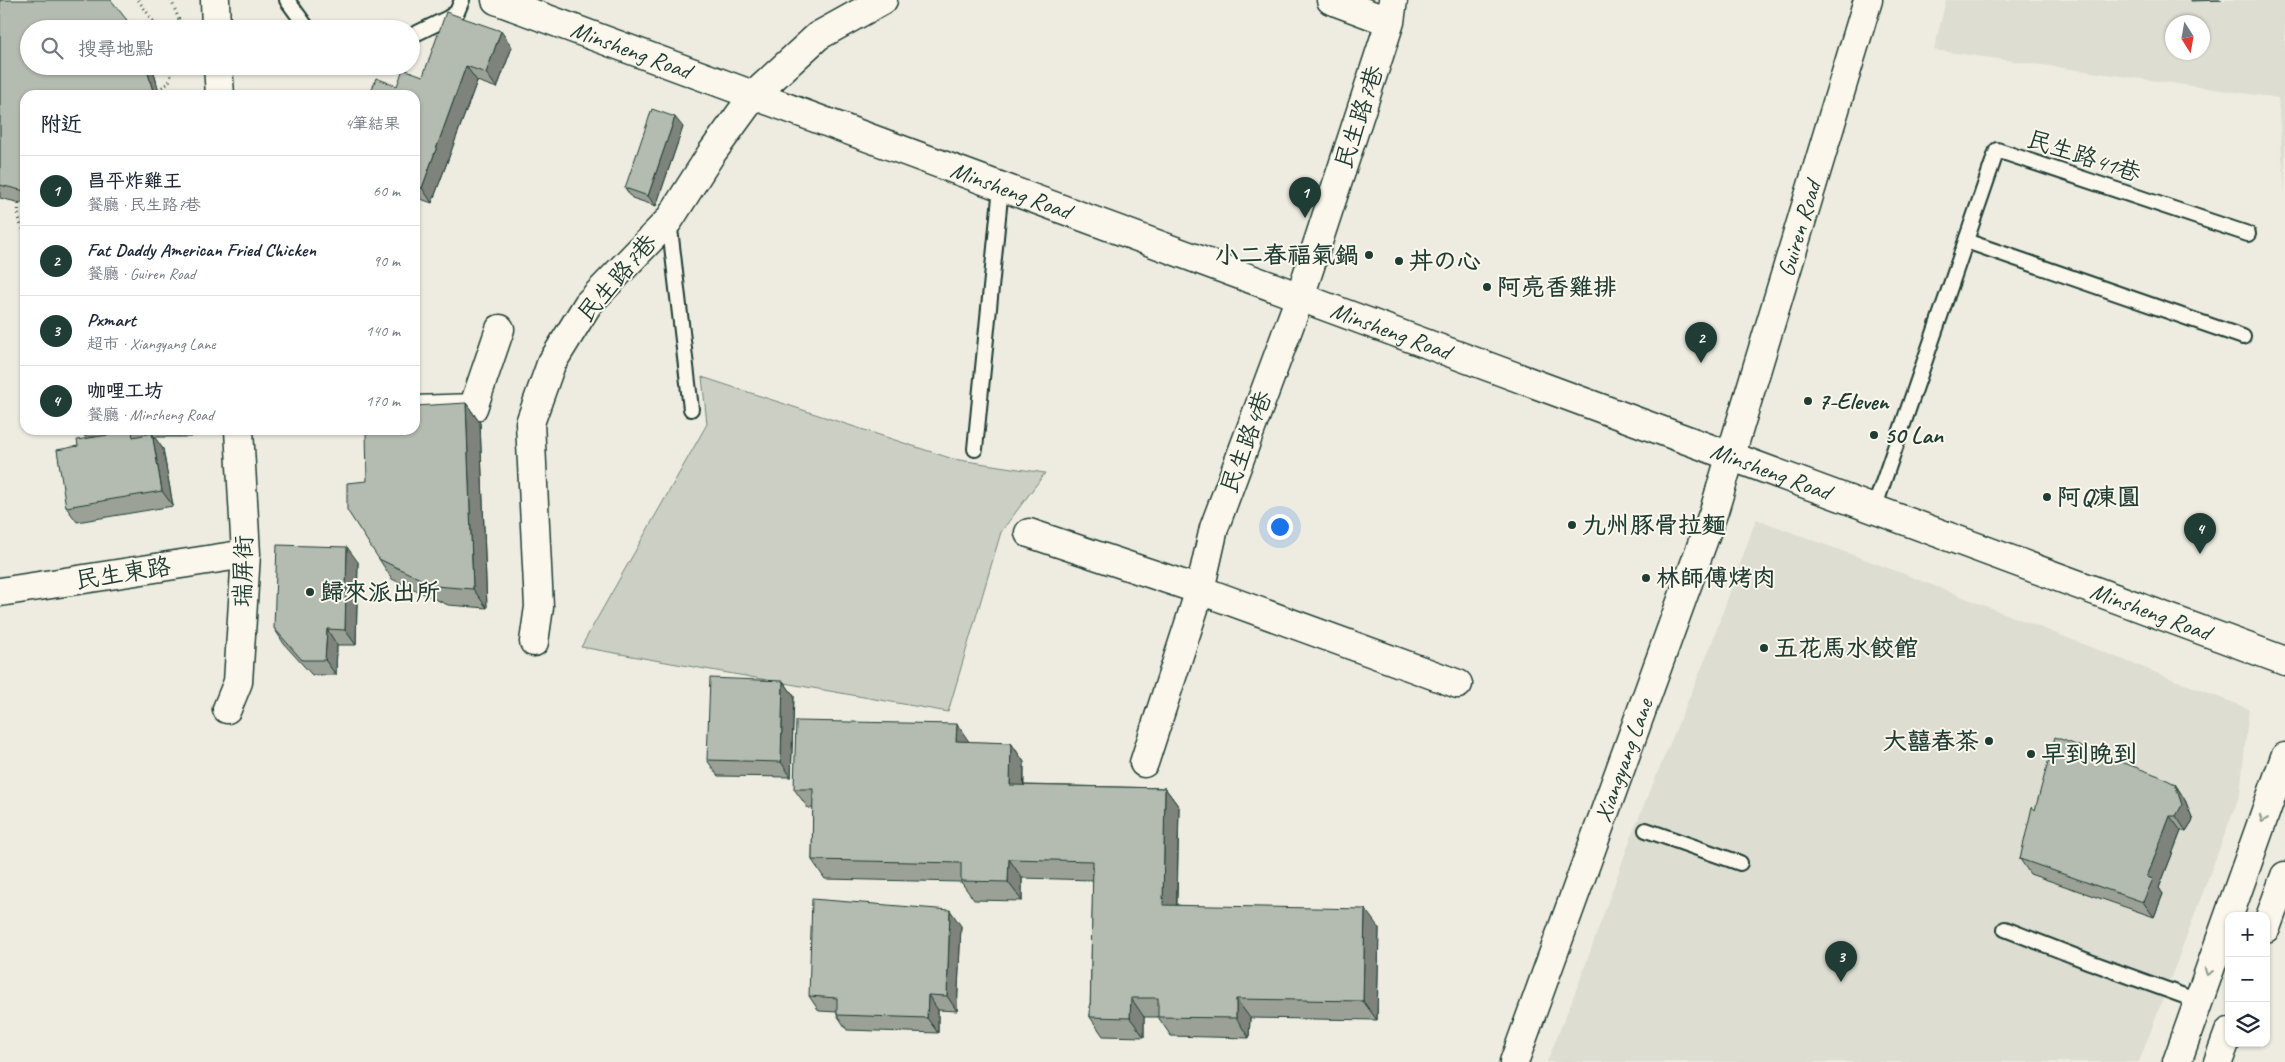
<!DOCTYPE html>
<html lang="zh-TW">
<meta charset="utf-8">
<style>
body{margin:0;font-family:Caveat,"LXGW WenKai TC","Klee One",sans-serif;background:#f2f2f3;color:#1f2937}
.controls{position:absolute;right:15px;bottom:15px;display:grid;overflow:hidden;border-radius:10px;box-shadow:0 1px 4px #0004}
.controls button{width:45px;height:45px;display:grid;place-items:center;padding:0;border:0;border-bottom:1px solid #e0e1e3;background:#fff;color:#1f2937;font:25px sans-serif}
.compass{position:absolute;left:2165px;top:15px;width:45px;height:45px;border-radius:50%;background:#fff;box-shadow:0 1px 4px #0004;rotate:169deg}
.you{position:absolute;left:1279px;top:526px;width:18px;height:18px;margin:-12px;border:4px solid #fff;border-radius:50%;background:#1a73e8;box-shadow:0 0 0 8px #1a73e833}
.badge{display:grid;place-items:center;width:32px;height:32px;border-radius:50%;background:#1f3d34;color:#fff;font-size:16px;font-weight:700}
.pin{position:absolute;translate:-50% -41px;filter:drop-shadow(0 1px 2px #0008)}
.pin::after{content:'';position:absolute;top:26px;width:18px;height:15px;background:inherit;clip-path:polygon(0 0,100% 0,50% 100%)}
.list{margin:0;padding:0;list-style:none}
h2{display:flex;justify-content:space-between;align-items:center;height:65px;margin:0;padding:0 20px;font-size:21px}
h2 small{font-size:16px;font-weight:400;color:#747a83}
.list li{display:grid;grid-template-columns:32px 1fr auto;gap:15px;align-items:center;box-sizing:border-box;height:70px;padding:0 20px;border-top:1px solid #e0e1e3}
.list b{display:block;font-size:19px;white-space:nowrap}
.list p{margin:0;font-size:16px;white-space:nowrap;color:#747a83}
.list em{font-size:16px;font-style:normal;color:#747a83}
.icon{flex:none;width:28px;height:28px;fill:none;stroke:currentColor;stroke-width:2;stroke-linecap:round;stroke-linejoin:round}
.map{position:relative;flex:none;width:2285px;height:1062px;overflow:hidden}
.search{position:absolute;background:#fff;box-shadow:0 1px 4px #0004;left:20px;top:20px;width:400px;height:55px;display:flex;align-items:center;gap:12px;box-sizing:border-box;padding:0 18px;border-radius:28px;color:#747a83;font-size:19px}
.panel{position:absolute;background:#fff;box-shadow:0 1px 4px #0004;left:20px;top:90px;width:400px;height:345px;border-radius:15px}
.map>svg:first-child{display:block}
</style>
<div class="map">
<svg width="2285" height="1062" viewBox="0 0 2285 1062">
<rect width="100%" height="100%" fill="#eeece1"/>
<filter id="ink" filterUnits="userSpaceOnUse"><feTurbulence type="fractalNoise" baseFrequency=".02" numOctaves="2"/><feDisplacementMap in="SourceGraphic" scale="10" xChannelSelector="R" yChannelSelector="G"/><feConvolveMatrix kernelMatrix="1 2 1 2 8 2 1 2 1" color-interpolation-filters="sRGB"/></filter>
<g filter="url(#ink)">
<path fill="#ddddd2" fill-rule="evenodd" d="M 1946,0 L 2285,0 L 2285,194 L 2278,98 L 1934,50 ZM 2172,22 L 2202,22 L 2202,52 L 2172,52 Z
M 1756,519 L 1899,572 L 2249,709 L 2240,794 L 2139,1062 L 1547,1062 L 1580,980 L 1634,829 L 1710,648 Z"/>
<path fill="#cbcfc4" stroke="#75867c" d="M 702,377 L 953,459 L 1045,473 L 1001,532 L 948,712 L 581,647 L 707,424 Z"/>
<g fill="none" stroke-linecap="round" stroke-linejoin="round">
<defs>
<path id="service" d="M 287,0 L 308,29
M 411,36 L 448,18 L 457,12 L 462,0
M 669,220 L 691,409
M 1966,241 L 2243,337
M 975,449 L 1001,187
M 1874,509 L 1997,150 L 2248,234
M 1646,830 L 1740,863
M 2005,929 L 2090,962 L 2198,1001"/>
<path id="minor" d="M 215,0 L 216,29
M 1331,0 L 1390,22
M 218,66 L 220,95
M 415,410 L 473,408 L 500,329
M 1029,533 L 1200,590 L 1458,684
M 0,592 L 246,554
M 534,642 L 539,607 L 530,423 L 551,364 L 588,304 L 669,220 L 711,154 L 754,95 L 818,36 L 883,0
M 227,709 L 238,682 L 246,554 L 239,430
M 1144,763 L 1200,590 L 1214,528 L 1300,297 L 1390,22 L 1393,0
M 2266,928 L 2285,876
M 2177,1062 L 2285,757
M 2218,1062 L 2229,1032"/>
<g id="tertiary">
<path id="s1" d="M 496,0 L 2285,661"/>
<path id="s2" d="M 1514,1062 L 1714,511 L 1868,0"/>
</g>
</defs>
<use href="#service" stroke="#1f3d34" stroke-width="18"/>
<use href="#minor" stroke="#1f3d34" stroke-width="31"/>
<use href="#tertiary" stroke="#1f3d34" stroke-width="31"/>
<path stroke="#1f3d34" stroke-width="3" stroke-dasharray="1 4" stroke-linecap="butt" d="M 138,0 L 159,29
M 171,0 L 182,27
M 149,95 L 169,83 L 173,66
M 19,199 C 18,208 17,224 25,231"/>
<use href="#service" stroke="#fbf7ec" stroke-width="14"/>
<use href="#minor" stroke="#fbf7ec" stroke-width="28"/>
<use href="#tertiary" stroke="#fbf7ec" stroke-width="28"/>
</g>
<path fill="#9ba197" stroke="#1f3d34" d="M 0,0 L 126,19 L 133,29 L 29,29 L 29,66 L 152,66 L 160,95 L 25,95 L 25,204 L 0,198 Z
M 2191,0 L 2222,0 L 2191,1 Z
M 512,47 L 497,88 L 477,81 L 432,203 L 415,197 L 415,95 L 397,86 L 423,76 Z
M 683,127 L 656,206 L 632,198 L 625,188 Z
M 466,403 L 480,423 L 487,608 L 448,605 L 392,579 L 379,559 L 367,481 Z
M 80,430 L 191,430 L 191,437 L 154,437 L 163,449 L 173,506 L 77,522 L 66,507 L 78,446 L 96,437 L 85,437 Z
M 358,562 L 356,645 L 337,645 L 336,675 L 312,675 L 284,644 L 274,628 Z
M 783,681 L 794,696 L 791,777 L 718,776 L 707,760 Z
M 969,742 L 1011,743 L 1024,762 L 1024,785 L 1165,788 L 1179,807 L 1177,905 L 1379,928 L 1377,1020 L 1250,1018 L 1249,1038 L 1171,1036 L 1158,1017 L 1144,1017 L 1144,1037 L 1103,1036 L 1090,1017 L 1093,880 L 1022,878 L 1022,901 L 974,900 L 961,882 L 825,879 L 812,860 L 813,808 L 808,808 L 794,789 Z
M 2175,784 L 2185,800 L 2193,820 L 2186,831 L 2181,831 L 2159,888 L 2163,894 L 2154,917 L 2030,874 L 2020,859 L 2035,810 Z
M 961,926 L 957,1011 L 938,1010 L 938,1033 L 847,1030 L 837,1015 L 837,1012 L 819,1011 L 809,996 Z"/>
<path fill="#7e837b" stroke="#1f3d34" d="M 501,31 L 512,47 L 497,88 L 486,73 Z
M 146,66 L 152,66 L 160,95 L 154,95 Z
M 466,66 L 477,81 L 432,203 L 422,188 Z
M 675,117 L 683,127 L 656,206 L 648,196 Z
M 466,403 L 480,423 L 487,608 L 473,589 Z
M 186,430 L 191,430 L 191,437 Z
M 152,433 L 163,449 L 173,506 L 162,491 Z
M 347,547 L 358,562 L 356,645 L 345,630 Z
M 327,629 L 337,645 L 336,675 L 325,660 Z
M 783,681 L 794,696 L 791,777 L 781,762 Z
M 957,724 L 970,743 L 956,741 Z
M 1011,743 L 1024,762 L 1023,804 L 1010,785 Z
M 2175,784 L 2185,800 L 2193,820 L 2186,831 L 2176,816 Z
M 1165,788 L 1179,807 L 1176,924 L 1163,905 Z
M 2170,816 L 2181,831 L 2159,888 L 2163,894 L 2154,917 L 2143,902 L 2147,877 Z
M 1009,859 L 1022,878 L 1022,901 L 1008,882 Z
M 1365,909 L 1379,928 L 1377,1020 L 1363,1001 Z
M 950,910 L 961,926 L 957,1011 L 947,996 Z
M 928,995 L 938,1010 L 938,1033 L 927,1018 Z
M 1131,998 L 1144,1017 L 1144,1037 L 1130,1018 Z
M 1236,999 L 1250,1018 L 1249,1038 L 1236,1018 Z"/>
<path fill="#b4bbb0" stroke="#1f3d34" d="M 0,0 L 111,0 L 126,19 L 132,29 L 29,29 L 29,66 L 146,66 L 154,95 L 25,95 L 25,191 L 0,185 Z
M 446,12 L 501,31 L 486,73 L 466,66 L 422,188 L 415,186 L 415,95 L 370,95 L 376,78 L 397,86 L 403,69 L 423,76 Z
M 652,109 L 675,117 L 648,196 L 625,188 Z
M 466,403 L 473,589 L 435,586 L 379,559 L 347,510 L 347,483 L 367,481 L 366,430 L 415,430 L 415,406 Z
M 132,431 L 133,437 L 152,433 L 162,491 L 66,507 L 57,450 L 78,446 L 77,440 Z
M 277,545 L 347,547 L 345,630 L 327,629 L 325,660 L 302,660 L 274,628 Z
M 710,678 L 783,681 L 781,762 L 707,760 Z
M 796,721 L 957,724 L 956,741 L 1011,743 L 1010,785 L 1165,788 L 1163,905 L 1365,909 L 1363,1001 L 1236,999 L 1236,1018 L 1158,1017 L 1158,998 L 1131,998 L 1130,1018 L 1090,1017 L 1093,861 L 1009,859 L 1008,882 L 961,881 L 961,863 L 812,860 L 813,789 L 794,789 Z
M 2055,737 L 2159,776 L 2175,784 L 2182,805 L 2176,816 L 2170,816 L 2147,877 L 2153,879 L 2143,902 L 2020,859 L 2032,807 L 2035,810 Z
M 812,899 L 950,910 L 947,996 L 928,995 L 927,1018 L 837,1015 L 837,998 L 809,996 Z"/>
<defs><path id="oneway-chevron" d="M-2-3.5L2.5 0L-2 3.5" fill="none" stroke-width="1.6" stroke-linecap="round" stroke-linejoin="round" transform="scale(1.25)"/></defs>
<g stroke="#8d9a90">
<use href="#oneway-chevron" transform="translate(2263 819) rotate(110)"/>
<use href="#oneway-chevron" transform="translate(2208 972) rotate(110)"/>
</g>
</g>
<g fill="#1f3d34" stroke="#fbf7ec" stroke-width="2">
<circle cx="1369" cy="255" r="5"/>
<circle cx="1399" cy="261" r="5"/>
<circle cx="1487" cy="287" r="5"/>
<circle cx="1808" cy="401" r="5"/>
<circle cx="1874" cy="435" r="5"/>
<circle cx="2047" cy="497" r="5"/>
<circle cx="1572" cy="525" r="5"/>
<circle cx="1646" cy="578" r="5"/>
<circle cx="310" cy="592" r="5"/>
<circle cx="1764" cy="648" r="5"/>
<circle cx="1989" cy="741" r="5"/>
<circle cx="2031" cy="754" r="5"/>
</g>
<g text-anchor="middle" dominant-baseline="central" stroke-width="4" stroke-linejoin="round" paint-order="stroke">
<g font-size="24" fill="#1f3d34" stroke="#fbf7ec">
<text stroke="none"><textPath href="#s1" startOffset="144">Minsheng Road</textPath></text>
<text transform="translate(1359 117) rotate(-72)">民生路7巷</text>
<text transform="translate(2084 156) rotate(18)">民生路41巷</text>
<text stroke="none"><textPath href="#s1" startOffset="549">Minsheng Road</textPath></text>
<text stroke="none"><textPath href="#s2" startOffset="881">Guiren Road</textPath></text>
<text transform="translate(617 278) rotate(-49)">民生路7巷</text>
<text stroke="none"><textPath href="#s1" startOffset="954">Minsheng Road</textPath></text>
<text transform="translate(1246 442) rotate(-70)">民生路4巷</text>
<text stroke="none"><textPath href="#s1" startOffset="1359">Minsheng Road</textPath></text>
<text transform="translate(243 571) rotate(-89)">瑞屏街</text>
<text transform="translate(123 573) rotate(-9)">民生東路</text>
<text stroke="none"><textPath href="#s1" startOffset="1764">Minsheng Road</textPath></text>
<text stroke="none"><textPath href="#s2" startOffset="321">Xiangyang Lane</textPath></text>
</g>
<g font-size="24" font-weight="bold" fill="#1f3d34" stroke="#fbf7ec" text-anchor="start">
<text x="1359" y="255" text-anchor="end">小二春福氣鍋</text>
<text x="1409" y="261">丼の心</text>
<text x="1497" y="287">阿亮香雞排</text>
<text x="1818" y="401">7-Eleven</text>
<text x="1884" y="435">50 Lan</text>
<text x="2057" y="497">阿Q凍圓</text>
<text x="1582" y="525">九州豚骨拉麵</text>
<text x="1656" y="578">林師傅烤肉</text>
<text x="320" y="592">歸來派出所</text>
<text x="1774" y="648">五花馬水餃館</text>
<text x="1979" y="741" text-anchor="end">大囍春茶</text>
<text x="2041" y="754">早到晚到</text>
</g>
</g>
</svg>
<div class="controls">
<button>+</button>
<button>−</button>
<button><svg class="icon" aria-label="layers" viewBox="0 0 24 24"><path d="M12 4l9 5-9 5-9-5zM3 14l9 5 9-5"/></svg></button>
</div>
<svg class="compass" viewBox="-18 -18 36 36"><path d="M0-13l5 13h-10z" fill="#e53935"/><path d="M0 13l5-13h-10z" fill="#747a83"/></svg>
<div class="you"></div>
<div class="pin badge" style="left:1305px;top:218px">1</div>
<div class="pin badge" style="left:1701px;top:363px">2</div>
<div class="pin badge" style="left:1841px;top:982px">3</div>
<div class="pin badge" style="left:2200px;top:554px">4</div>
<div class="search"><svg class="icon" aria-label="search" viewBox="0 0 24 24"><circle cx="10" cy="10" r="6"/><path d="M15 15l6 6"/></svg>搜尋地點</div>
<section class="panel">
<h2>附近<small>4筆結果</small></h2>
<ul class="list">
<li><span class="badge">1</span><div><b>昌平炸雞王</b><p>餐廳 · 民生路7巷</p></div><em>60 m</em></li>
<li><span class="badge">2</span><div><b>Fat Daddy American Fried Chicken</b><p>餐廳 · Guiren Road</p></div><em>90 m</em></li>
<li><span class="badge">3</span><div><b>Pxmart</b><p>超市 · Xiangyang Lane</p></div><em>140 m</em></li>
<li><span class="badge">4</span><div><b>咖哩工坊</b><p>餐廳 · Minsheng Road</p></div><em>170 m</em></li>
</ul>
</section>
</div>
